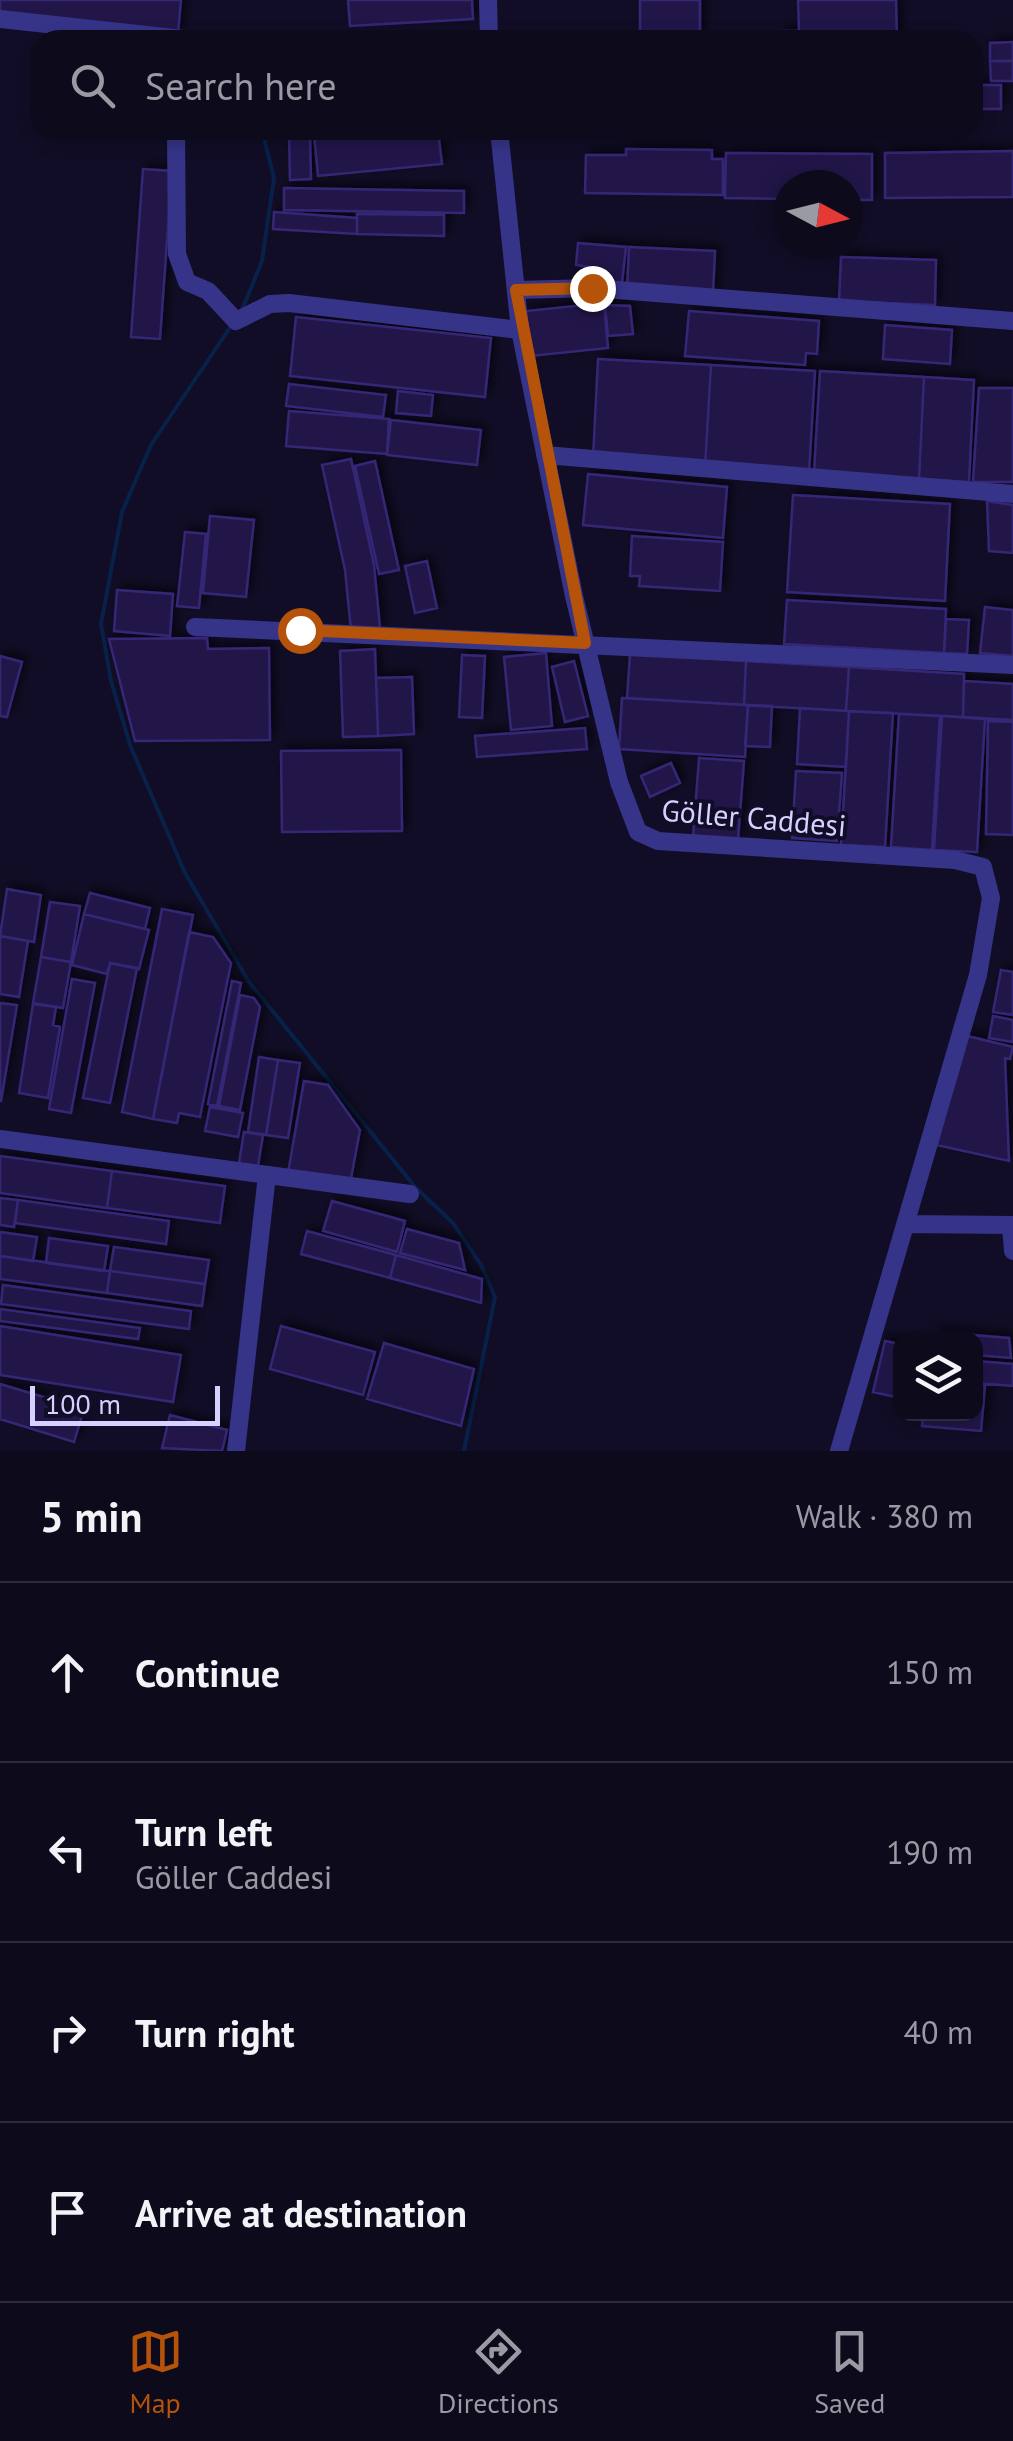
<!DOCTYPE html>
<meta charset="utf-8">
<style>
body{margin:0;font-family:"PT Sans",sans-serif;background:#161325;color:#f1f3f6}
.controls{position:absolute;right:30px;bottom:30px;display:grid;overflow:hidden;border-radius:20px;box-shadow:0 5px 15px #0003}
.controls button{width:90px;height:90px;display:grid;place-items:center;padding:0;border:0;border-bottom:2px solid #2d2b3b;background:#0d0a1c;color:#f1f3f6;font:50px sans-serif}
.compass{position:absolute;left:773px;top:170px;width:90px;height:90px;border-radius:50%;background:#0d0a1c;box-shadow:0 5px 15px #0003;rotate:97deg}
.scale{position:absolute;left:30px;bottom:25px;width:190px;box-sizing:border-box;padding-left:10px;border:5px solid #d6d2ff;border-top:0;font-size:28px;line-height:35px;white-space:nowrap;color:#d6d2ff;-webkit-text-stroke:8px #110d26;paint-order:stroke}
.stop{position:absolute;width:30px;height:30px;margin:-22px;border:8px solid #b45309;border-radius:50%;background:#fff}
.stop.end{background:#b45309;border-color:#fff;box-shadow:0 2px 10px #0008}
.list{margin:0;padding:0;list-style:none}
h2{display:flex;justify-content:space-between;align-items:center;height:130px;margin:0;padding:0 40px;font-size:42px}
h2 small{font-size:32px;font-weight:400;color:#9a9aa3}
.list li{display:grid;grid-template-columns:65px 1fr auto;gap:30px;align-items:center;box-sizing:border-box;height:180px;padding:0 40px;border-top:2px solid #2d2b3b}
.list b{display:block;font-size:38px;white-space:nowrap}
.list p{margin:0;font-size:32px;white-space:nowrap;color:#9a9aa3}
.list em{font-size:32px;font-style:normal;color:#9a9aa3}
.icon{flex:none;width:55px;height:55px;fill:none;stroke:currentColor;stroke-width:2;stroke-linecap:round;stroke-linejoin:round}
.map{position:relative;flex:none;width:1013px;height:1451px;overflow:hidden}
.search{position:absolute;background:#0d0a1c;box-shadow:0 5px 15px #0003;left:30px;right:30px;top:30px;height:110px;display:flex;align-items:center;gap:25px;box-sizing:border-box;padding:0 35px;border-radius:30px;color:#9a9aa3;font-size:38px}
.sheet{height:850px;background:#0d0a1c}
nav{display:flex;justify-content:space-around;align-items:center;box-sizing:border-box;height:140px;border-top:2px solid #2d2b3b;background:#0d0a1c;font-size:28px;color:#9a9aa3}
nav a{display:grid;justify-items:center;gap:5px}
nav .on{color:#b45309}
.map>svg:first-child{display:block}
</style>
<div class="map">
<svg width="1013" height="1451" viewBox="0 0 1013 1451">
<defs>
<filter id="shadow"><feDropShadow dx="4.5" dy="-4.5" stdDeviation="5" flood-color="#0009"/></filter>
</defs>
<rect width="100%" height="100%" fill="#110d26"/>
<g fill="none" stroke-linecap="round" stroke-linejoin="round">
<path stroke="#08214a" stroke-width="4" d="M 242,310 L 262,261 L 274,178 L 262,130
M 231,326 L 151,445 L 122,512 L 101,624 L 111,681 L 130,745 L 185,873 L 249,982 L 416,1188 L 453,1223 L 481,1265 L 495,1297 L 464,1451"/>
</g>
<path fill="#201749" stroke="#362776" stroke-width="2.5" filter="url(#shadow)" d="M 0,0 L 181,0 L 178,33 L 0,18 Z
M 348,0 L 472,0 L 473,19 L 350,26 Z
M 640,0 L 700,0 L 700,40 L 640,38 Z
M 798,0 L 896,0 L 897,40 L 783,40 L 783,31 L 799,31 Z
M 1013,42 L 1013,61 L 990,61 L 990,43 Z
M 990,61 L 1013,61 L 1013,81 L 991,81 Z
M 973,85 L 1001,85 L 1001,109 L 973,109 Z
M 355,130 L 438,130 L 442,164 L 318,176 L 314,134 Z
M 289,135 L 310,135 L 311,179 L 290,180 Z
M 626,149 L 712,150 L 712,159 L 723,159 L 723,195 L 585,193 L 586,155 L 626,155 Z
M 1013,151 L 1013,197 L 885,198 L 885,153 Z
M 726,153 L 872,154 L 872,200 L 848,200 L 848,185 L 788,185 L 788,199 L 725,198 Z
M 143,169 L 172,171 L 160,339 L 131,337 Z
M 284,188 L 464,191 L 464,213 L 284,210 Z
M 274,212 L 357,218 L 357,234 L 273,229 Z
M 357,214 L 444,215 L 444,236 L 357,234 Z
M 578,243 L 626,247 L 622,283 L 589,279 L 590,267 L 576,265 Z
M 629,247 L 715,251 L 713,294 L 627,290 Z
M 841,257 L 936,260 L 935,305 L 839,301 Z
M 604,303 L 608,348 L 531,356 L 526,311 Z
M 605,305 L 630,306 L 633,334 L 608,336 Z
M 689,311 L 819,321 L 817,354 L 806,353 L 805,365 L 685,356 Z
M 296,317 L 491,338 L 485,397 L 290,376 Z
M 885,325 L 952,330 L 950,364 L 883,359 Z
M 598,359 L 711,365 L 705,467 L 593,458 Z
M 711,365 L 815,371 L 809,473 L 705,467 Z
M 820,371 L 924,377 L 919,479 L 814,473 Z
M 924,377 L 974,380 L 969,482 L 919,479 Z
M 289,384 L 386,395 L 383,417 L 286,406 Z
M 979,388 L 1013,388 L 1013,482 L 973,482 Z
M 398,391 L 433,395 L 431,416 L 396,413 Z
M 289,411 L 389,419 L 387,454 L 286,446 Z
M 391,420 L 481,430 L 477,465 L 387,455 Z
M 351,459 L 374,565 L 380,628 L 351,631 L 345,570 L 322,465 Z
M 375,461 L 399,570 L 379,574 L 355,466 Z
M 588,474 L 727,487 L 723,538 L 583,525 Z
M 793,495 L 950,504 L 945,601 L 787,592 Z
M 987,501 L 1013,505 L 1013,553 L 989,551 Z
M 210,516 L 254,520 L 246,597 L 203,593 Z
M 185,532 L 206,534 L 199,608 L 177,606 Z
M 632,536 L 723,542 L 720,591 L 639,586 L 640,576 L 630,576 Z
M 427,561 L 437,608 L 415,613 L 405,566 Z
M 117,590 L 173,594 L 170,636 L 114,631 Z
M 787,600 L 946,609 L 944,653 L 784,644 Z
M 985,607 L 1013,610 L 1013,656 L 980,653 Z
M 946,619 L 969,620 L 967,654 L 944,653 Z
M 207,638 L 208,649 L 269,648 L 270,740 L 135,741 L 109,639 Z
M 375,649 L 378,736 L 343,737 L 340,651 Z
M 546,653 L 552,726 L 511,730 L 504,657 Z
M 630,654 L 746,661 L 744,705 L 627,698 Z
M 462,655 L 485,656 L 482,718 L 459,717 Z
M 0,656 L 22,662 L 7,717 L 0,716 Z
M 574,661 L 588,716 L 565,722 L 552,667 Z
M 746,661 L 849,667 L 846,711 L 744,705 Z
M 849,667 L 964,674 L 963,717 L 846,711 Z
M 412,677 L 414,734 L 378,736 L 376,678 Z
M 964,681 L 1013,684 L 1013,720 L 963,717 Z
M 622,698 L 748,705 L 745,757 L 619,749 Z
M 748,705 L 772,706 L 770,747 L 745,746 Z
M 800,708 L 849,711 L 846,767 L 797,764 Z
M 849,711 L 893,713 L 885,847 L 841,845 Z
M 899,714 L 940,716 L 932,850 L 891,847 Z
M 942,716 L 985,719 L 977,852 L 934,850 Z
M 988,721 L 1013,722 L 1013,835 L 986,834 Z
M 585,728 L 587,749 L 477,757 L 475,736 Z
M 401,750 L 402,831 L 282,832 L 281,751 Z
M 699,758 L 744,761 L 738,840 L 693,837 Z
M 671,763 L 680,783 L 650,797 L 641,776 Z
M 796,771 L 842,773 L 837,841 L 792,838 Z
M 7,889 L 41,895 L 34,942 L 0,936 Z
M 90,893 L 150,908 L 145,929 L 84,914 Z
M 50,902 L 80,906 L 71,962 L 41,957 Z
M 162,909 L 193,915 L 153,1119 L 122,1112 Z
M 84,914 L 149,930 L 139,969 L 110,963 L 107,974 L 72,965 Z
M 189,932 L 213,937 L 231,963 L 200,1117 L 179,1113 L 177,1123 L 153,1119 Z
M 0,936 L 28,941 L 19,997 L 0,994 Z
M 41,957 L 71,962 L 63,1008 L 33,1003 Z
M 110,963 L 137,968 L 110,1103 L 83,1098 Z
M 1001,970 L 1013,972 L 1013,1015 L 993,1012 Z
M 72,979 L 95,983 L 71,1113 L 49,1109 Z
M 232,981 L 241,983 L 217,1106 L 208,1104 Z
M 240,995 L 254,998 L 260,1007 L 240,1110 L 219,1106 Z
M 0,1003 L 17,1005 L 1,1101 L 0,1101 Z
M 33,1004 L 56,1007 L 53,1025 L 60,1027 L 48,1098 L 19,1093 Z
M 993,1016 L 1013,1020 L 1013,1042 L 989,1038 Z
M 963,1035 L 1013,1047 L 1010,1059 L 1005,1058 L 1009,1161 L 937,1145 Z
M 259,1057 L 278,1060 L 266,1135 L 248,1132 Z
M 278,1060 L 300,1063 L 288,1138 L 266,1135 Z
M 304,1081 L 328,1085 L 360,1130 L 350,1184 L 288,1173 Z
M 210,1107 L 243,1113 L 238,1137 L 205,1131 Z
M 244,1132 L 263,1135 L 257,1172 L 238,1169 Z
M 0,1156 L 112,1171 L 107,1208 L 0,1193 Z
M 112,1171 L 225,1186 L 220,1223 L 107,1208 Z
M 0,1198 L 18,1200 L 14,1227 L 0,1225 Z
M 18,1200 L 169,1221 L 166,1244 L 15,1223 Z
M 332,1201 L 405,1221 L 397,1252 L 323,1231 Z
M 407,1229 L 459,1243 L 465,1270 L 400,1253 Z
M 307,1231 L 396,1255 L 390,1278 L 301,1254 Z
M 0,1232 L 37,1237 L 33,1261 L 0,1256 Z
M 49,1238 L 108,1246 L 104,1271 L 46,1263 Z
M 114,1247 L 209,1260 L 205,1284 L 110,1271 Z
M 396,1255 L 482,1279 L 481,1303 L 390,1278 Z
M 0,1256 L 110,1271 L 107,1293 L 0,1279 Z
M 110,1271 L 205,1284 L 202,1306 L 107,1293 Z
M 3,1285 L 191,1311 L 189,1329 L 1,1304 Z
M 0,1309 L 140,1328 L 138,1339 L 0,1321 Z
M 0,1326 L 181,1355 L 173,1402 L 0,1375 Z
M 281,1326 L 375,1352 L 363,1395 L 270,1369 Z
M 936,1332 L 1009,1338 L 1011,1358 L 976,1355 L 976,1338 L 935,1338 Z
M 885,1341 L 900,1344 L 900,1398 L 873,1392 Z
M 384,1343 L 474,1369 L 461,1426 L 367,1399 Z
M 976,1361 L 1013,1364 L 1013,1386 L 976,1383 Z
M 0,1384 L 84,1409 L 74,1442 L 0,1419 Z
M 976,1386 L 985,1386 L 981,1431 L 922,1426 L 923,1414 L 976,1414 Z
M 170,1415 L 227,1430 L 222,1451 L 162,1448 Z"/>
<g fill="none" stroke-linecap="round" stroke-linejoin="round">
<path stroke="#363489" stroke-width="18" d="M 488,0 L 489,40
M 0,19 L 192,40
M 548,40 L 621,40
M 176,130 L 177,254 L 187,282 L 208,291 L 236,321 L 270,304 L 289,303 L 520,330
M 499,130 L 520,330 L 574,596 L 619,782 L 638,832 L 658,841 L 955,860 L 983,867 L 991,898 L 978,975 L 839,1451
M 516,290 L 592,288 L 1013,321
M 545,455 L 1013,494
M 195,627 L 1013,665
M 0,1139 L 410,1194
M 905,1224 L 1013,1225
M 1011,1225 L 1013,1251
M 236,1451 L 267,1175"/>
</g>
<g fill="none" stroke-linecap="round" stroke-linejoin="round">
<path stroke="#b45309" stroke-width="12" d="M 300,630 L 585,643 L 516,290 L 592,288"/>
</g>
<g text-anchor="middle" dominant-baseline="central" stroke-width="8" stroke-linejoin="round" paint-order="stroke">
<g font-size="30" fill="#d6d2ff" stroke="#110d26">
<text transform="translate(754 817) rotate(5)">Göller Caddesi</text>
</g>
</g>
</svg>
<div class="controls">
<button><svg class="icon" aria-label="layers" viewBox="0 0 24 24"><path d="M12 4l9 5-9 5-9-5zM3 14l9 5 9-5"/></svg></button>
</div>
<svg class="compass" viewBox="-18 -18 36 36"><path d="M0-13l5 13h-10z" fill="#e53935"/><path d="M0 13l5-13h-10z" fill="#9a9aa3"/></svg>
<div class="scale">100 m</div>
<div class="stop" style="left:300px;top:630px"></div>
<div class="stop end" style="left:592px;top:288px"></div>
<div class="search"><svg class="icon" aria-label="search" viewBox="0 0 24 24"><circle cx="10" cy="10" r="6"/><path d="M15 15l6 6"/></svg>Search here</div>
</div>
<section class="sheet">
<h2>5 min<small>Walk · 380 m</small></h2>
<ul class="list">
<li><svg class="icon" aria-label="ahead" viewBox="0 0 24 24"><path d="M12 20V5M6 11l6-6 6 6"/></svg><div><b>Continue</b></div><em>150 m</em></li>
<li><svg class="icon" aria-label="left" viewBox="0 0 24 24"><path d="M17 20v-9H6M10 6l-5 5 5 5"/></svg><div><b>Turn left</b><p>Göller Caddesi</p></div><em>190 m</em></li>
<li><svg class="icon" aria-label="right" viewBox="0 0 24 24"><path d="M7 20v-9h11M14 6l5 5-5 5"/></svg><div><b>Turn right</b></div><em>40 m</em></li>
<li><svg class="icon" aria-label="arrive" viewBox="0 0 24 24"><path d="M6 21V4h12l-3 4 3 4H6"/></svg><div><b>Arrive at destination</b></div></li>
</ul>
</section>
<nav>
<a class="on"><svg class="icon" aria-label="map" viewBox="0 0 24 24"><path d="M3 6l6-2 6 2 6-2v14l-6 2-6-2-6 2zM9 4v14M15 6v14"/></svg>Map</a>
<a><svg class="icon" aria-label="directions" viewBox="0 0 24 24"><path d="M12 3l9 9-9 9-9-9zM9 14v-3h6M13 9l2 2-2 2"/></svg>Directions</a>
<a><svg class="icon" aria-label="saved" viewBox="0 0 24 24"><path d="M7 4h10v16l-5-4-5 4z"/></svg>Saved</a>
</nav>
